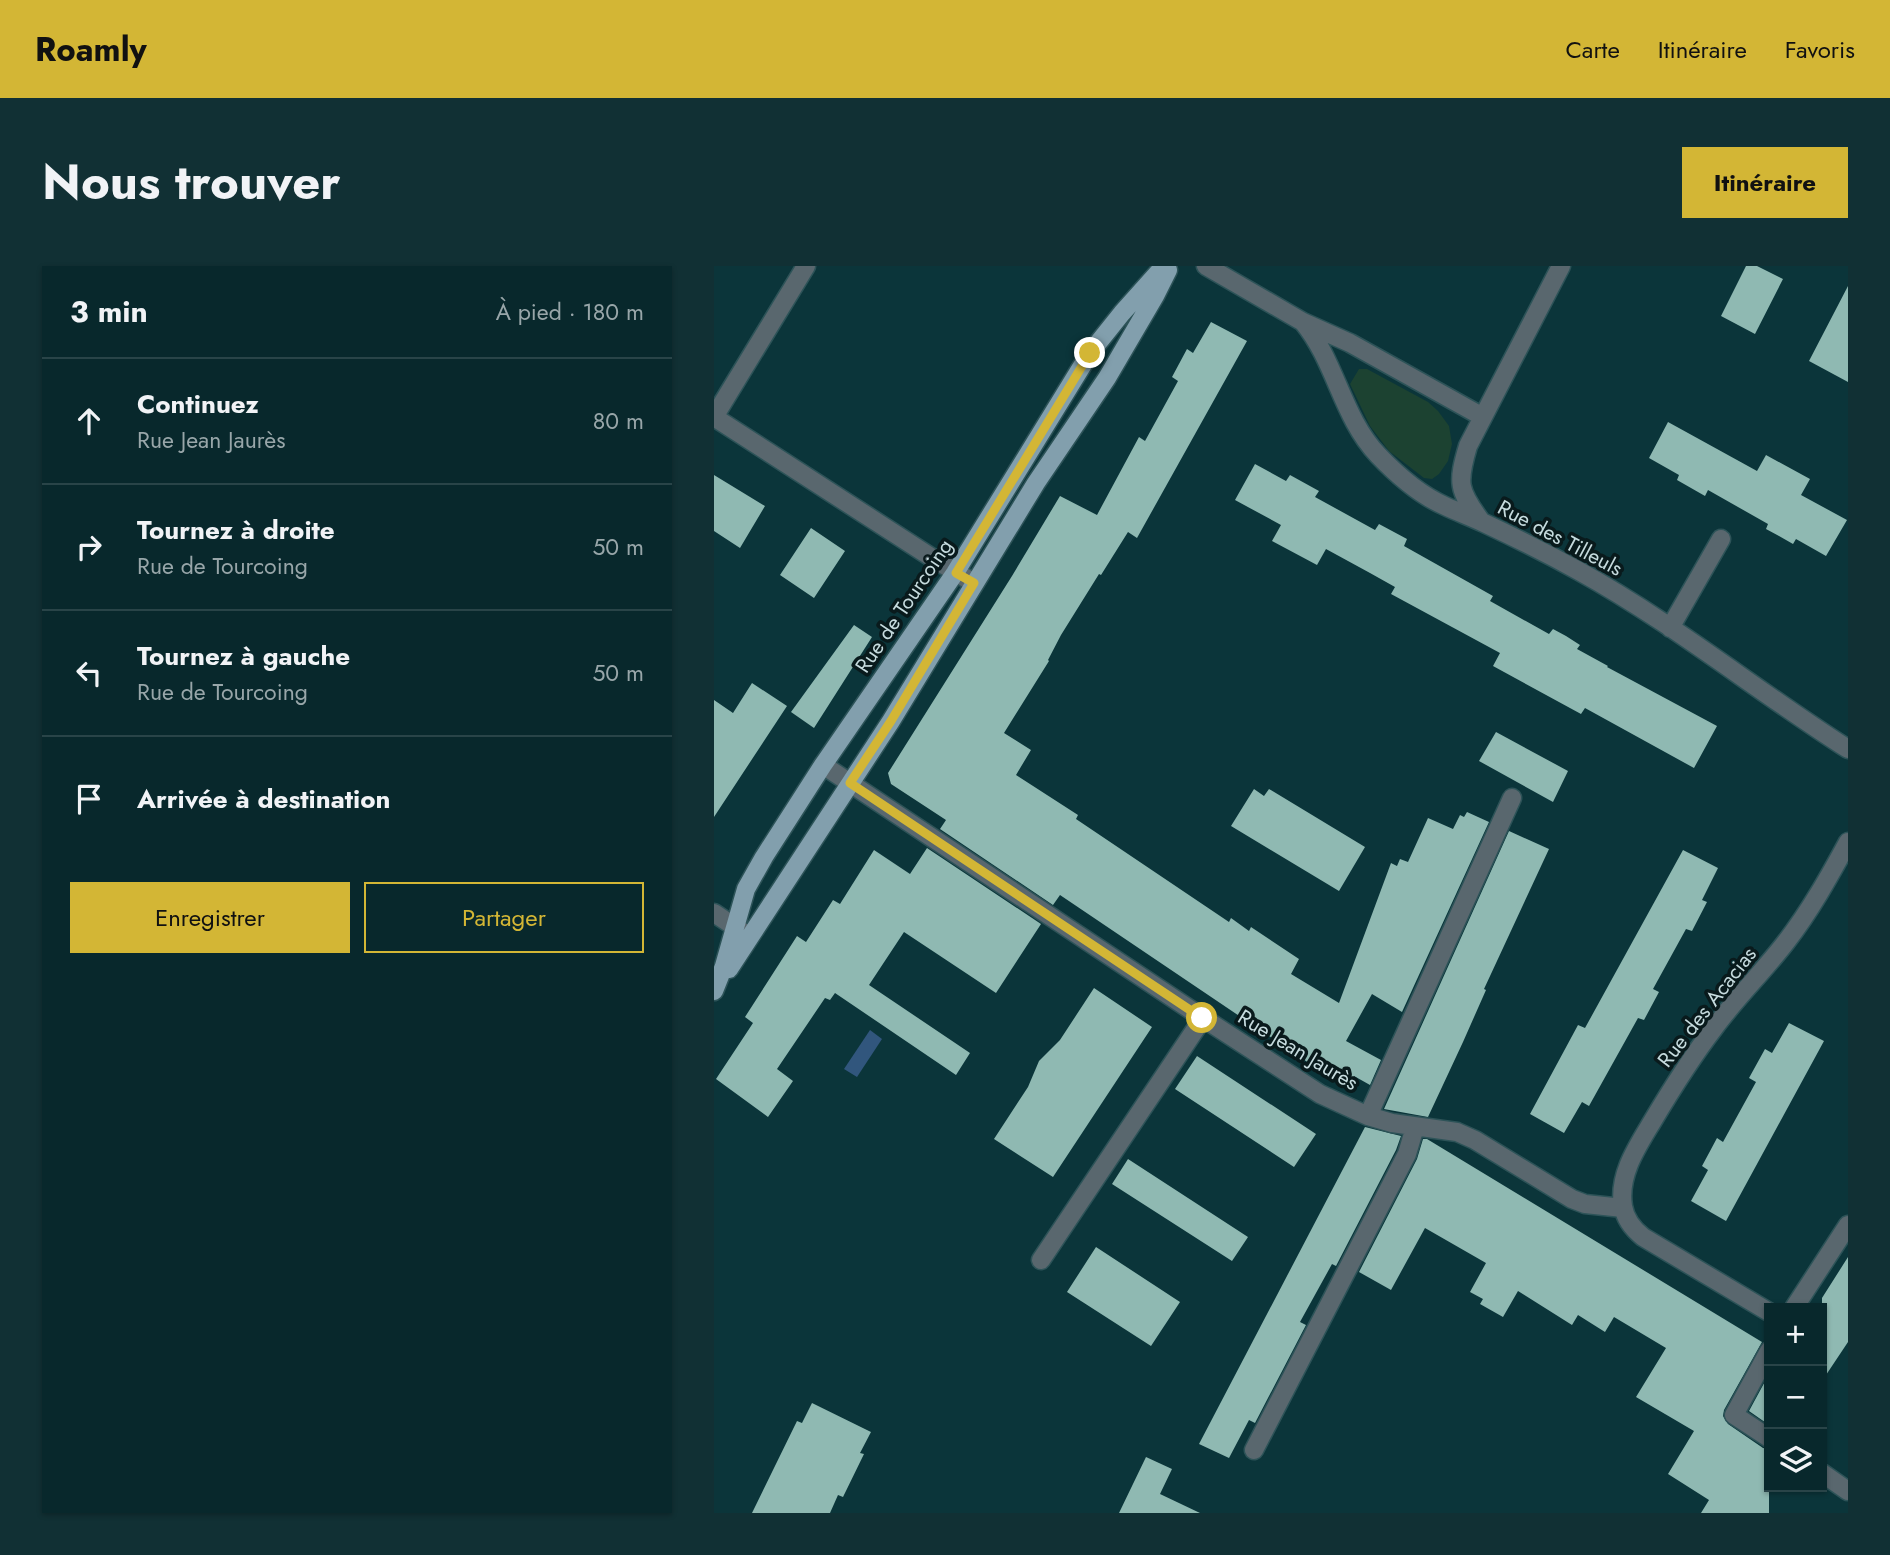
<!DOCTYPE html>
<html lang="fr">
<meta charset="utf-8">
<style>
body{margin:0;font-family:Jost,sans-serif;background:#113034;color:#f1f3f6}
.controls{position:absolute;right:21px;bottom:21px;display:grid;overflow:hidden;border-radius:0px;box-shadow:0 2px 5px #0004}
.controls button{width:63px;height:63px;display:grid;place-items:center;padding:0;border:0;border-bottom:2px solid #294448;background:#08282c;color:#f1f3f6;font:35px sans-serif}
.stop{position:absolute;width:21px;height:21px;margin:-16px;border:5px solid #d3b635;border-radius:50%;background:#fff}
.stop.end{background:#d3b635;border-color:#fff;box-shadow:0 2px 7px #0008}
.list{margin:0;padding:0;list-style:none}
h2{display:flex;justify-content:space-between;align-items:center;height:91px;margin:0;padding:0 28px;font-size:30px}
h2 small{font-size:23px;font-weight:400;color:#98a6a9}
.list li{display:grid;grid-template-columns:46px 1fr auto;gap:21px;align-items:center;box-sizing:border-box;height:126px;padding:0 28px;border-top:2px solid #294448}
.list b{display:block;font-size:26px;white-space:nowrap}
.list p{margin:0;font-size:23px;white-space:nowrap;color:#98a6a9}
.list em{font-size:23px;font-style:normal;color:#98a6a9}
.actions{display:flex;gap:14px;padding:21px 28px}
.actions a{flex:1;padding:16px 0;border:2px solid #d3b635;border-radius:0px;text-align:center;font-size:24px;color:#d3b635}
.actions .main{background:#d3b635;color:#111}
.icon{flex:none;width:38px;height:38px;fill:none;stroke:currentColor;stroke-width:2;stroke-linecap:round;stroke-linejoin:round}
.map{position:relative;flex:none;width:1134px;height:1247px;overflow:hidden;border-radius:0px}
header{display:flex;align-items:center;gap:42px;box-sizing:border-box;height:98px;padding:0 35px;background:#d3b635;color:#111}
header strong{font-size:33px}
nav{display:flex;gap:38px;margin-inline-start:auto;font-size:24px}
.intro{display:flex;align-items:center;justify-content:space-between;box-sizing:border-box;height:168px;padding:0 42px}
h1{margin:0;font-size:49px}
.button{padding:18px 32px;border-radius:0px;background:#d3b635;color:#111;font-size:24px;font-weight:700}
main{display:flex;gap:42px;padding:0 42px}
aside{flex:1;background:#08282c;border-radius:0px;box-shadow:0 2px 5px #0004}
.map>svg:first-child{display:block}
</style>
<header>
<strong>Roamly</strong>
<nav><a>Carte</a><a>Itinéraire</a><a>Favoris</a></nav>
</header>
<div class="intro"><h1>Nous trouver</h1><a class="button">Itinéraire</a></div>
<main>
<aside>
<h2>3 min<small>À pied · 180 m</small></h2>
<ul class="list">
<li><svg class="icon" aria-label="ahead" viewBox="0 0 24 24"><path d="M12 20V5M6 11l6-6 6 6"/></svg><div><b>Continuez</b><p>Rue Jean Jaurès</p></div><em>80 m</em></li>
<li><svg class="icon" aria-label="right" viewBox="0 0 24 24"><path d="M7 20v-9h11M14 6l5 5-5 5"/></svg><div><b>Tournez à droite</b><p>Rue de Tourcoing</p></div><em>50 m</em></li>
<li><svg class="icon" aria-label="left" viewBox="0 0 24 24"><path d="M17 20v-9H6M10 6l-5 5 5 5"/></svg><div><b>Tournez à gauche</b><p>Rue de Tourcoing</p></div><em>50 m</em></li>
<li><svg class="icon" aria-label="arrive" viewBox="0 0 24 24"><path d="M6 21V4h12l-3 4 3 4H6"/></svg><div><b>Arrivée à destination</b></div></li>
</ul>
<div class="actions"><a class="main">Enregistrer</a><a>Partager</a></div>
</aside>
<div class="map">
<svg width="1134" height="1247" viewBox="0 0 1134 1247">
<rect width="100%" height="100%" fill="#0b353a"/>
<path fill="#1c4231" d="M 645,103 L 653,103 L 714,136 L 724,145 L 735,160 L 738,178 L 734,195 L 725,208 L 718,213 L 710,212 L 675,185 L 656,160 L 636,118 Z"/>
<path fill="#31567d" d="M 156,764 L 168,773 L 143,811 L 130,803 Z"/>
<path fill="#8fb9b2" d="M 1032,0 L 1043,0 L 1069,13 L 1041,68 L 1007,50 Z
M 1134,20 L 1134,116 L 1095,95 Z
M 497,56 L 533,75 L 423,272 L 414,266 L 387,309 L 385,308 L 347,369 L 334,394 L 335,395 L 290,467 L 317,484 L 302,509 L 364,549 L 362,553 L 515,656 L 517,652 L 535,665 L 537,661 L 585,693 L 577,708 L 625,737 L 677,597 L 683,600 L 686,593 L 694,596 L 714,552 L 739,563 L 746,549 L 750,551 L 753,546 L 775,556 L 688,746 L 658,728 L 632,775 L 667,794 L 656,819 L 640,810 L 632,822 L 346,629 L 339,639 L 226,563 L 232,554 L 177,518 L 174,507 L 298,310 L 346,230 L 383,249 L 425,171 L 431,175 L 464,115 L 458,111 L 473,83 L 479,87 Z
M 954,156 L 1043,205 L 1052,189 L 1096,213 L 1087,229 L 1133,254 L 1112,290 L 1082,273 L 1079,278 L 1065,270 L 1052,263 L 1054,258 L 994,224 L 991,230 L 963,214 L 965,209 L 935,192 Z
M 541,198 L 572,215 L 576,209 L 605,225 L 601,231 L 661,264 L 665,258 L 693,273 L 690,280 L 779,330 L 776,335 L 835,368 L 839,363 L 852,370 L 866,379 L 863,383 L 894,400 L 893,401 L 1003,460 L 980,502 L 871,442 L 867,448 L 779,400 L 786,387 L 677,328 L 681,321 L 656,307 L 612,283 L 603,299 L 558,275 L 567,259 L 521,234 Z
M 0,209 L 51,240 L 26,282 L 0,265 Z
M 97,262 L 131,285 L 100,332 L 66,309 Z
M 140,359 L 158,371 L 100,462 L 77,446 Z
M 38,417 L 73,440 L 0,551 L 0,434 L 19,447 Z
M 782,466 L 854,505 L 839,536 L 765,495 Z
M 540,523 L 550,530 L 555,523 L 651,581 L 625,625 L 517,560 Z
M 795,565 L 835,583 L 770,723 L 772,724 L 749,776 L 714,851 L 670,843 Z
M 213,582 L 327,658 L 282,727 L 190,666 L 155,719 L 256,787 L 242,809 L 121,727 L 116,734 L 111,732 L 63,803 L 79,815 L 54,851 L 2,813 L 39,757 L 31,751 L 83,670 L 92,676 L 119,634 L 126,638 L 160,584 L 196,608 Z
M 969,584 L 1004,602 L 988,634 L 993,636 L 978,665 L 972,663 L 939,723 L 945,726 L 930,754 L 924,752 L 875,840 L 868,836 L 850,867 L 816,848 L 864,759 L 871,762 Z
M 380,722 L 438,761 L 339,911 L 280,873 L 314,821 L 325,795 L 346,774 Z
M 1075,757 L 1110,775 L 1012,955 L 977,935 L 994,904 L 988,900 L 995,887 L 1003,872 L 1009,876 L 1042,816 L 1035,812 L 1051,783 L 1058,787 Z
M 483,790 L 602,868 L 580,901 L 461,823 Z
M 651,861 L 687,870 L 682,884 L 622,1000 L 618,998 L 586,1056 L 592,1059 L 541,1157 L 535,1154 L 515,1192 L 485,1178 Z
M 709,873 L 713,873 L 1048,1076 L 1010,1144 L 1009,1150 L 1014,1158 L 1049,1182 L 1055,1183 L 1055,1247 L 987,1247 L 995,1234 L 954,1208 L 980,1165 L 922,1131 L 952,1082 L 900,1051 L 891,1066 L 864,1049 L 858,1059 L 804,1025 L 789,1051 L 766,1038 L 769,1033 L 756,1026 L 772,997 L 711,962 L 677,1024 L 645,1006 L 703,893 Z
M 414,893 L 534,971 L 518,995 L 398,918 Z
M 382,981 L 466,1036 L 437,1080 L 353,1026 Z
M 1134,991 L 1134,1076 L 1108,1115 L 1108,1032 Z
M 1055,1108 L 1055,1159 L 1035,1145 Z
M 98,1137 L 157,1166 L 146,1187 L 150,1188 L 129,1231 L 124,1229 L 116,1247 L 38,1247 L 83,1155 L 88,1157 Z
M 432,1191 L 458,1203 L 446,1228 L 486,1247 L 405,1247 Z"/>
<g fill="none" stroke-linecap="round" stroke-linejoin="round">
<defs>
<path id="minor" d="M 92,0 L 0,151 L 220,293 L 260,317
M 492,0 L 589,56 L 636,77 L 769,151
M 589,56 C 622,96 628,151 664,189 C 683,209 706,229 731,240 C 744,246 757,251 770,257 C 802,272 834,288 865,305 C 959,357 1043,425 1134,483
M 767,255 C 744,224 743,217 754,180 L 847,0
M 956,362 L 1007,273
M 109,499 L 489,752 L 606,828 L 654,850 L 678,857 L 743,866 L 761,874 L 858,933 L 871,938 L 909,942
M 0,647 L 33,669
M 654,850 L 798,532
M 327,994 L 489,752
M 1080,1042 L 1134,959
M 1055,1046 L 929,971 C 919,963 911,953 909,940 C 904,909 923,881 938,856 C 957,824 977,792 1000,762 C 1022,732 1049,706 1072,676 C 1096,645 1115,611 1134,576
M 1055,1085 L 1020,1149 L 1055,1172
M 540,1184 L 693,888 L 701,861
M 1108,1207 L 1134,1225"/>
<path id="major" d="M 15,703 L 177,455 L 322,217 L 393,112 L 441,30 L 454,4
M 0,725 L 10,700 L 32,623 L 50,591 L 109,499 L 241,307 L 376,87 L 408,47 L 450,0"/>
</defs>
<use href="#minor" stroke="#2d5358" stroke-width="21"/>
<use href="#major" stroke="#2d5358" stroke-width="21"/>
<use href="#minor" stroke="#59676e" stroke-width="18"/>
<use href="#major" stroke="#829fad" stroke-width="18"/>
</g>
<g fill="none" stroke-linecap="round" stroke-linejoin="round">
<path stroke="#d3b635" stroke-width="9" d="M 376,87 L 242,307 L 260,317 L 177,455 L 136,517 L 488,752"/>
</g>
<g text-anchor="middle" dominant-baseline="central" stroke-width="7" stroke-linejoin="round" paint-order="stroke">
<g font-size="21" fill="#c6dbde" stroke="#091a1c">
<text transform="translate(846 272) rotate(28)">Rue des Tilleuls</text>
<text transform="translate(190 340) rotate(-56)">Rue de Tourcoing</text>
<text transform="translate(993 741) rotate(-52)">Rue des Acacias</text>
<text transform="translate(584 784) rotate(31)">Rue Jean Jaurès</text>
</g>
</g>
</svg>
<div class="controls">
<button>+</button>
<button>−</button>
<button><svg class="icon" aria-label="layers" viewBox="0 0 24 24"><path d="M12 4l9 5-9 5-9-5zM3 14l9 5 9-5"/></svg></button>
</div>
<div class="stop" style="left:488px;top:752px"></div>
<div class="stop end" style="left:376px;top:87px"></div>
</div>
</main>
